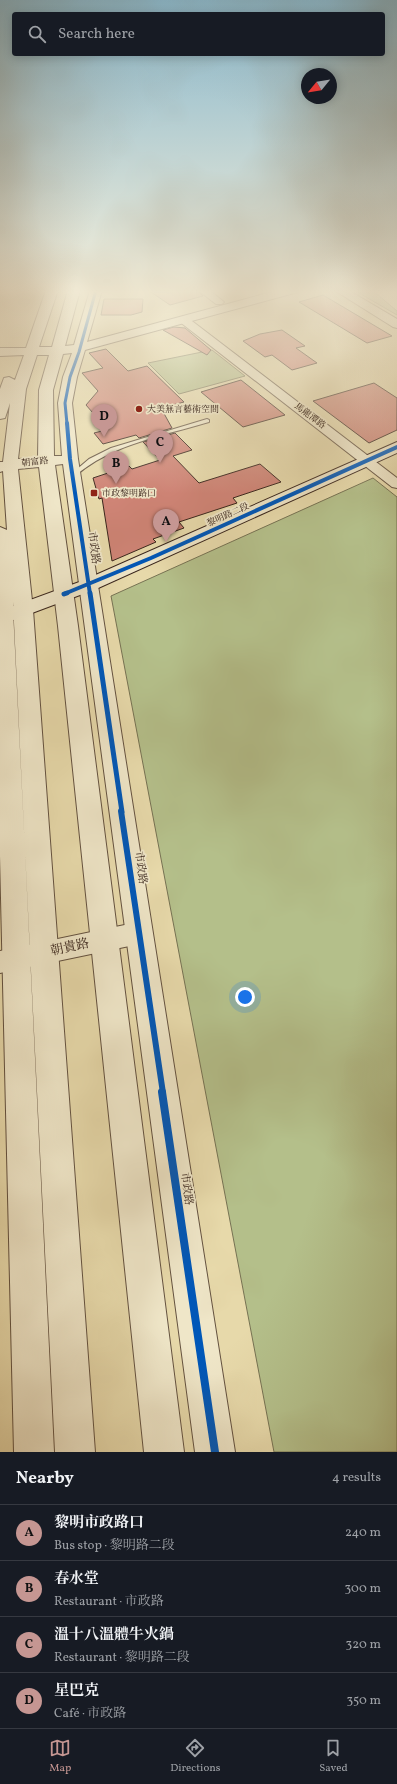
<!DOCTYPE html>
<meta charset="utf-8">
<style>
body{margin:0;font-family:Vollkorn,"Noto Serif TC",serif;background:#20242c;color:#f1f3f6}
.compass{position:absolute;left:301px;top:68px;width:36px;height:36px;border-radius:50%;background:#171b24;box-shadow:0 2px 10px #0003;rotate:240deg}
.you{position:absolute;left:245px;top:997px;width:14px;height:14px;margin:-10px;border:3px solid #fff;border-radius:50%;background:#1a73e8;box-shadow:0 0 0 6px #1a73e833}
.badge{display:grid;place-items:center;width:26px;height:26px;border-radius:50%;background:#c59692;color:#111;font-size:13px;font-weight:700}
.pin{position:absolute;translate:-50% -33px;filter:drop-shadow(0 1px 2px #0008)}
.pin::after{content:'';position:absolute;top:21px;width:14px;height:12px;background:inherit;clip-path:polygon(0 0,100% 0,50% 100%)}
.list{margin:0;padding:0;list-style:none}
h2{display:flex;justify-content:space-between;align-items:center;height:52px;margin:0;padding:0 16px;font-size:17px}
h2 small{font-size:13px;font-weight:400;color:#9ea1a6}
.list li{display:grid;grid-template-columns:26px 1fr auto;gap:12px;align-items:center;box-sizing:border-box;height:56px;padding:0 16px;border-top:1px solid #363941}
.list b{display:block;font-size:15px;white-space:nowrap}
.list p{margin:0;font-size:13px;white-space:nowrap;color:#9ea1a6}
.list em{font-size:13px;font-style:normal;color:#9ea1a6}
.icon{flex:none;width:22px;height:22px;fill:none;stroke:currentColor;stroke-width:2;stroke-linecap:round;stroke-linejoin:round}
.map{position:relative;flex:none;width:397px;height:1452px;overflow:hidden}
.search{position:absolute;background:#171b24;box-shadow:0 2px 10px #0003;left:12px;right:12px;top:12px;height:44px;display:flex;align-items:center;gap:10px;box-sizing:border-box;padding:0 14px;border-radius:4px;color:#9ea1a6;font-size:15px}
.sheet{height:276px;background:#171b24}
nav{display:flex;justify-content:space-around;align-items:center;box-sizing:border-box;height:56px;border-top:1px solid #363941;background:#171b24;font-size:11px;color:#9ea1a6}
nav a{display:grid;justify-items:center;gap:2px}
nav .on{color:#c59692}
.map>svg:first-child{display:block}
</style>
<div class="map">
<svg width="397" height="1452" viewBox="0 0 397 1452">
<rect width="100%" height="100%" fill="#e7d9aa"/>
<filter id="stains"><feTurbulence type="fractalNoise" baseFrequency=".005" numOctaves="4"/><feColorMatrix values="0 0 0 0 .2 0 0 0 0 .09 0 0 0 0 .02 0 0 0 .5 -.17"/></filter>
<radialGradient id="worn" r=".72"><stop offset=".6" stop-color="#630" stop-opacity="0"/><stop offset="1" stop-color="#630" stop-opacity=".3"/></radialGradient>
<path fill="#b4bf8a" stroke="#767253" d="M 354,290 L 372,290 L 397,311 L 397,315 Z
M 212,350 L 245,376 L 179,394 L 148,363 Z
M 373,478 L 397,497 L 397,1452 L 274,1452 L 111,596 Z"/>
<path fill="#cf8476" stroke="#39251c" d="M 148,290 L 197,290 L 203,296 L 170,305 Z
M 323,295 L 392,336 L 367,343 L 299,302 Z
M 104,299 L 143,299 L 142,312 L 131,315 L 101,315 Z
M 174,327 L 185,328 L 211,350 L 207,355 L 163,330 Z
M 282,330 L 305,346 L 296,348 L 317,363 L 292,370 L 272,355 L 265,357 L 243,341 L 260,334 Z
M 106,349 L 128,371 L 147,366 L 184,402 L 161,408 L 172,428 L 139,438 L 136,435 L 103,444 L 94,433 L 102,431 L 93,421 L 99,420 L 86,405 L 98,391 L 82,373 L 103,368 L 89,353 Z
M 241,380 L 285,415 L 243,427 L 201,392 Z
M 374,383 L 397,398 L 397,430 L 369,443 L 313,401 Z
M 175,433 L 192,450 L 173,456 L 199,483 L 260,464 L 281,482 L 233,498 L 237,503 L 179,522 L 184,528 L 153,539 L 156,542 L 112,561 L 102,498 L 99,499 L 93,478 L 129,466 L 132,469 L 160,460 L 143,442 Z"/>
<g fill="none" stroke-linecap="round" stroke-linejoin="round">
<defs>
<path id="service" d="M 207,419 L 209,420 L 209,422 C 163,436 111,444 74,477 L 69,476 L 89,459 L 111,448 Z"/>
<path id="minor" d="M 198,290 L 209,290 L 224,302 L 222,304 L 216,304 Z
M 184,317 L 188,318 L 397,478 L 397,488 L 392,487 L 180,322 L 179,320 Z
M 139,922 L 147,926 L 150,933 L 147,940 L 139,944 L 0,973 L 0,951 Z"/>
<path id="tertiary" d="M 46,290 L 58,290 L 39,347 L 52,347 L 68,290 L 80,290 L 65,346 L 74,345 L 90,290 L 102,290 L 87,342 L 279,290 L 299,290 L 298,292 L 85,350 L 77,377 L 72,403 L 78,459 L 235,1452 L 195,1452 L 63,464 L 55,465 L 78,626 L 184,1452 L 144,1452 L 58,626 L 39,467 L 18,469 L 33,610 L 95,1452 L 55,1452 L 13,610 L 13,602 L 54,1452 L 14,1452 L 0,856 L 0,527 L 7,530 L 3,471 L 0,472 L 0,462 L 3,462 L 10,403 L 5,418 L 0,419 L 0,389 L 4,378 L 9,377 L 15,380 L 24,355 L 0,356 L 0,348 L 26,348 ZM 72,353 L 63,377 L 58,403 L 62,456 L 54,456 L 53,390 L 63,354 ZM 37,355 L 49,355 L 39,390 L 38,458 L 18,459 L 26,389 Z
M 334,290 L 348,290 L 397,319 L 397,328 L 393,327 Z"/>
<path id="secondary" d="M 397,442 L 397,453 L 96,589 L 0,625 L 0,611 L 82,581 Z"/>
</defs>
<use href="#service" stroke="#645240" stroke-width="2"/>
<use href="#minor" stroke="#645240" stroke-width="2"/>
<use href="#tertiary" stroke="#645240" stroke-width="2"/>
<use href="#secondary" stroke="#39251c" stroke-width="2"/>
<use href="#service" fill="#efe6c8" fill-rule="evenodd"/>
<use href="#minor" fill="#efe6c8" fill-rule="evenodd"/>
<use href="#tertiary" fill="#efe6c8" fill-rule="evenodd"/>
<use href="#secondary" fill="#efe6c8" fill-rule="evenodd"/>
<defs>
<path id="cycleway-far4" d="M 67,424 L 65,403 L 70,377 L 79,352 L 96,290"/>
<path id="cycleway-far3" d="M 67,423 L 70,459 L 90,594
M 64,594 L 151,558 L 397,447"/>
<path id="cycleway-far2" d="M 90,593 L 122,812
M 64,594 L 67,593"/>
<path id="cycleway-far1" d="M 121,811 L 163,1093"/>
<path id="cycleway" d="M 162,1092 L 215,1452"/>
</defs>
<use href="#cycleway-far4" stroke="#efe6c8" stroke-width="4.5"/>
<use href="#cycleway-far3" stroke="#efe6c8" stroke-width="6"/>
<use href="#cycleway-far2" stroke="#efe6c8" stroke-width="8"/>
<use href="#cycleway-far1" stroke="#efe6c8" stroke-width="8"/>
<use href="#cycleway" stroke="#efe6c8" stroke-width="10"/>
<use href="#cycleway-far4" stroke="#0057b8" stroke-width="3"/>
<use href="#cycleway-far3" stroke="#0057b8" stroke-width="4"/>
<use href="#cycleway-far2" stroke="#0057b8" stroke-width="5"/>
<use href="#cycleway-far1" stroke="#0057b8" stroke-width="6"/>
<use href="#cycleway" stroke="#0057b8" stroke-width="8"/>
</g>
<linearGradient id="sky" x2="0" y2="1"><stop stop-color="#88b7cc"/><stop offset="0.59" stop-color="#f4eed9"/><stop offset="1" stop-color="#f4eed9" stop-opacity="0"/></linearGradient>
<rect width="397" height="494" fill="url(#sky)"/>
<g fill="#8f2418" stroke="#efe6c8" stroke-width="1.5">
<circle cx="139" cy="409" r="4"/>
<rect x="90" y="489" width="8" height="8" rx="2"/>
</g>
<g text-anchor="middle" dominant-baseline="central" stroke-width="3.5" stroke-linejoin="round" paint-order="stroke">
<g font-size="9" fill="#39251c" stroke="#efe6c8" text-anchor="start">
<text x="147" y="409">大美無言藝術空間</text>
<text x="102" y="493">市政黎明路口</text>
</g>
<g font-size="9" fill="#39251c" stroke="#efe6c8">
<text transform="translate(310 416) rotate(37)">馬龍潭路</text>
<text transform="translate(35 462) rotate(-6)">朝富路</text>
<text transform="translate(228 515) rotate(-24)">黎明路二段</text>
</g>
<g font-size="11" fill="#39251c" stroke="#efe6c8">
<text transform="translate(93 548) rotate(82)">市政路</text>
<text transform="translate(140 868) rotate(82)">市政路</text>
<text transform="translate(186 1189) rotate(82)">市政路</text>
</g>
<g font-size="13" fill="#39251c" stroke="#efe6c8">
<text transform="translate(70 948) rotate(-12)">朝貴路</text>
</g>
</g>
<rect width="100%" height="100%" filter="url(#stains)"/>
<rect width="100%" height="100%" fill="url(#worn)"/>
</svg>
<svg class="compass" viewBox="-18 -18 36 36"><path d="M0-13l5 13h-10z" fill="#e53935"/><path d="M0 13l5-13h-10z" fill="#9ea1a6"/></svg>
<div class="you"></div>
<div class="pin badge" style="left:166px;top:542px">A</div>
<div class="pin badge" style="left:116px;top:484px">B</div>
<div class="pin badge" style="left:160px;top:463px">C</div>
<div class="pin badge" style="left:104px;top:437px">D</div>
<div class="search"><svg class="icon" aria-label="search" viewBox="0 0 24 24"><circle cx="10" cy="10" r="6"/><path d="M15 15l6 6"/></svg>Search here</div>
</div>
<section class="sheet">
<h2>Nearby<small>4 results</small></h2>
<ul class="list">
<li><span class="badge">A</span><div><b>黎明市政路口</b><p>Bus stop · 黎明路二段</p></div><em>240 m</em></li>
<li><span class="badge">B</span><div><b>春水堂</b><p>Restaurant · 市政路</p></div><em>300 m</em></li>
<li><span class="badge">C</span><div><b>溫十八溫體牛火鍋</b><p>Restaurant · 黎明路二段</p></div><em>320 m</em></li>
<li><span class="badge">D</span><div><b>星巴克</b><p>Café · 市政路</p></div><em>350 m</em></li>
</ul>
</section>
<nav>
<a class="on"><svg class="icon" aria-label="map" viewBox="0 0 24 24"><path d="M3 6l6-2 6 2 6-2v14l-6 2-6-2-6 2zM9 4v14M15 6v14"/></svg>Map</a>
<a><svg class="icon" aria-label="directions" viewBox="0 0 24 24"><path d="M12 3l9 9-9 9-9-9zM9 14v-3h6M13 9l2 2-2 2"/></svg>Directions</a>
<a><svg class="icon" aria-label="saved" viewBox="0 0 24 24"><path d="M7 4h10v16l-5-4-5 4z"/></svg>Saved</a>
</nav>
